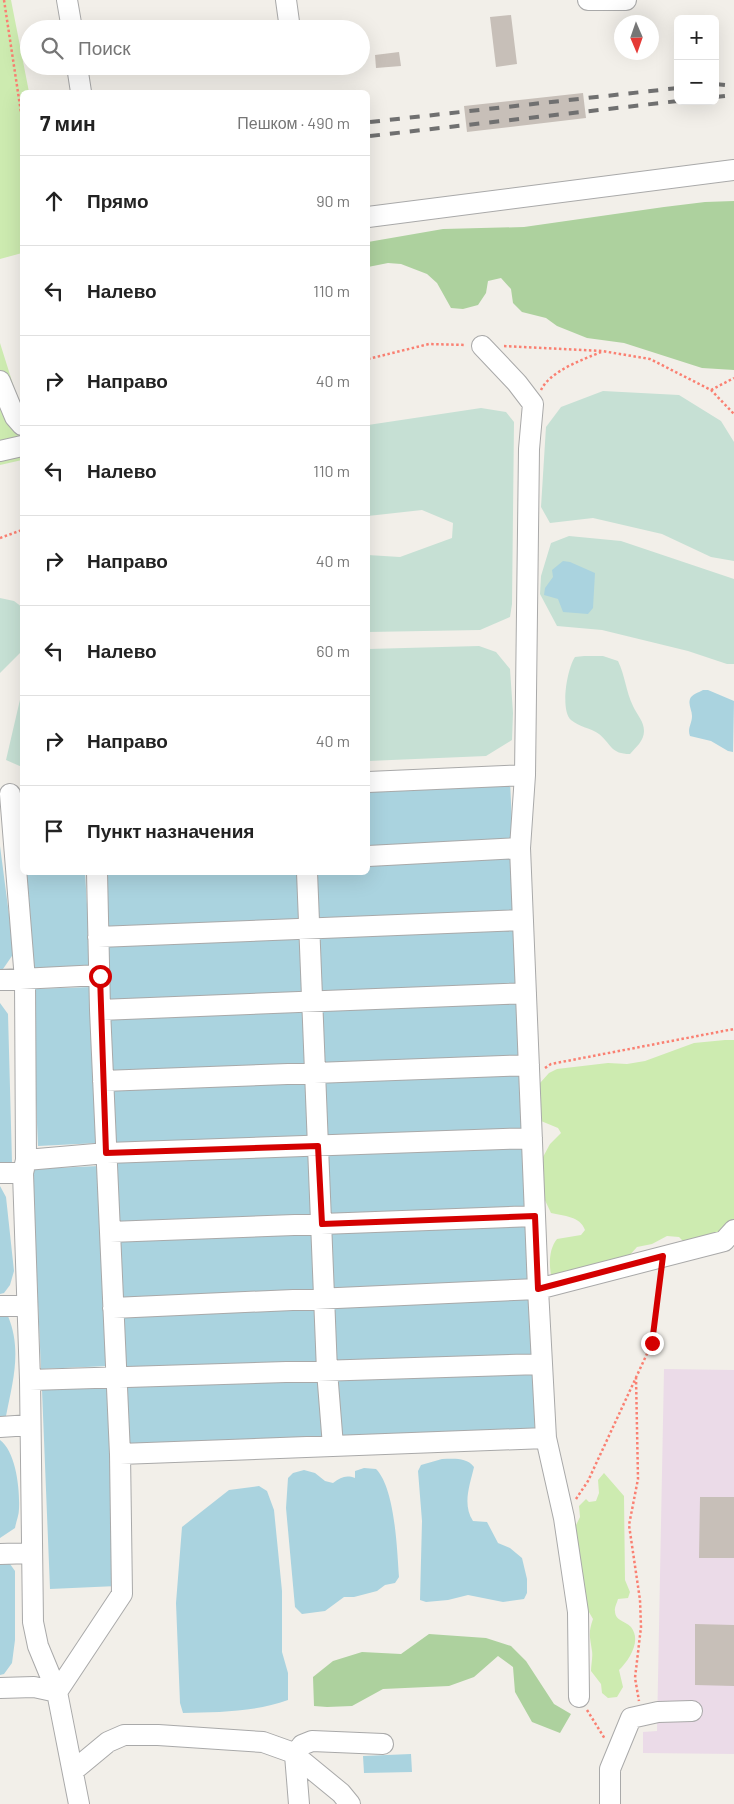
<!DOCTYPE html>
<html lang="ru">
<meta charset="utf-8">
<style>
body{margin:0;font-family:Barlow,sans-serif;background:#f2f2f2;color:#222}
.controls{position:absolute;right:15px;top:15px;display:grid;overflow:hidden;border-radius:8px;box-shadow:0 5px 20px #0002}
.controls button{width:45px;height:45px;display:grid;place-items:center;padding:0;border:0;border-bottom:1px solid #e0e0e0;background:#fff;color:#222;font:25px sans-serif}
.compass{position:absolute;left:614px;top:15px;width:45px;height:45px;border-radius:50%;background:#fff;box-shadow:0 5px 20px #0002;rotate:178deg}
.stop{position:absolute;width:15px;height:15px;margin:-11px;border:4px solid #d40000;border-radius:50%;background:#fff}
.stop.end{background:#d40000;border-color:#fff;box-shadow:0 1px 5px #0008}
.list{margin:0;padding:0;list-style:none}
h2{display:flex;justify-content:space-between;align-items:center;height:65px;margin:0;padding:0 20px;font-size:21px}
h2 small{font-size:16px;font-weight:400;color:#767676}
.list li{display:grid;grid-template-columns:32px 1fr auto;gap:15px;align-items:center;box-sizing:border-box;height:90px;padding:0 20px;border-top:1px solid #e0e0e0}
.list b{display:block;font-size:19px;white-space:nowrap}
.list em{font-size:16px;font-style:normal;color:#767676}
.icon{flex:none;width:28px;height:28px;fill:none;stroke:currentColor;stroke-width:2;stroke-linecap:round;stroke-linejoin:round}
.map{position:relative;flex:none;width:734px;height:1804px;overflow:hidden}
.search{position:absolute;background:#fff;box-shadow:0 5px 20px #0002;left:20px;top:20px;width:350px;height:55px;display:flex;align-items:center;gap:12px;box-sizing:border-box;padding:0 18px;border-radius:28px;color:#767676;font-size:19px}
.panel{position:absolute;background:#fff;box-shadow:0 5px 20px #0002;left:20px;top:90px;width:350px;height:785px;border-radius:8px}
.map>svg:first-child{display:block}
</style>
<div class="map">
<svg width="734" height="1804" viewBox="0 0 734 1804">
<rect width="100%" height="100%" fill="#f2efe9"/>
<path fill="#ebdbe8" d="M 664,1369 L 734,1370 L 734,1754 L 643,1753 L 643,1732 L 657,1731 Z"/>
<path fill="#cdebb0" d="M 0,0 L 11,0 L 29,92 L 22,92 L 22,253 L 0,259 Z
M 0,343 L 22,413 L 22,460 L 0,465 Z
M 725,1040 L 734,1040 L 734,1225 L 731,1228 L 706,1238 L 684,1242 L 679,1237 L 667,1236 L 652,1244 L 637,1247 L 628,1257 L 554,1277 L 551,1275 C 549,1263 549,1249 557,1239 L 581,1235 L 585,1230 C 580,1216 564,1216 551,1213 L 543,1196 L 543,1157 L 550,1144 L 561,1133 L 558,1128 L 541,1121 L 540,1083 L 549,1073 L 557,1069 L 608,1063 L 627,1064 L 645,1061 L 694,1043 Z
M 604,1473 L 624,1496 L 625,1580 L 630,1592 L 628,1598 L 618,1599 C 617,1603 614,1608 615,1611 C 615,1621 626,1621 631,1627 C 642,1641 629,1660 619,1670 L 623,1687 L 617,1697 L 608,1698 L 602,1693 L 601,1684 L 591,1671 C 591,1665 593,1657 592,1651 C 590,1637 588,1633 593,1619 L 586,1607 L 575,1527 L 580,1517 L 579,1506 L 586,1499 L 589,1502 L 596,1501 L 599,1493 L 598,1480 Z"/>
<path fill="#add19e" d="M 734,201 L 734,370 L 702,368 L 624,343 L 587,338 L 557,326 L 546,318 L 522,312 L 513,303 L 511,289 L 501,278 L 488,281 L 486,293 L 478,305 L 463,309 L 451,308 L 437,283 L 427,274 L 401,264 L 388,263 L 368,267 L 368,242 L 443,229 L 524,227 L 664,207 L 705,202 Z
M 429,1634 L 486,1638 L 511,1646 L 526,1661 L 554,1704 L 571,1714 L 560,1733 L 532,1722 L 515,1692 L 513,1667 L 498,1656 L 474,1677 L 449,1686 L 383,1689 L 352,1706 L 327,1707 L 314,1706 L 313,1677 L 333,1661 L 362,1652 L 401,1654 Z"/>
<path fill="#c6e0d4" d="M 603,391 L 679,395 L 721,421 L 734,442 L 734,561 L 711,557 L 662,534 L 593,518 L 550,523 L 541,507 L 546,427 L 561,407 Z
M 481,408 L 506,412 L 514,422 L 512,604 L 510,617 L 480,630 L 368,632 L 368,555 L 400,557 L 452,538 L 453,523 L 422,510 L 368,516 L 368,425 Z
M 569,536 L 621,541 L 734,579 L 734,664 L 727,664 L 688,651 L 602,630 L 557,626 L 540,594 L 541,576 L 551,543 Z
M 0,598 L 14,601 L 22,607 L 22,651 L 0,673 Z
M 479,646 L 496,652 L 510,669 L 513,713 L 512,740 L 486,756 L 368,761 L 368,649 Z
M 584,656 L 603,656 L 618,661 C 625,675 626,692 633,706 C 637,715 644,721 644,731 C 644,741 636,747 630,754 C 611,754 612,745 599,734 C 591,728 579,727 571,720 C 560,710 567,669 575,657 Z
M 22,691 L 22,767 L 6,760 Z"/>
<path fill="#aad3df" d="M 563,561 L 570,562 L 595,573 L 593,608 L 588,614 L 563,612 L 558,599 L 544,595 L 545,588 L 553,577 L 552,570 Z
M 703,690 L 708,690 L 734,701 L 733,752 L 728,751 L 711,741 L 690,736 C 687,728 692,724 692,716 C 692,710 688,705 690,699 C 692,694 698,693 703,690 Z
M 510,781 L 513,845 L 368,851 L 368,787 Z
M 0,846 L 14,953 L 3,969 L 0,969 Z
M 513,854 L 515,918 L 317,925 L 315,873 L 368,872 L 368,859 Z
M 25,873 L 85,873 L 91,969 L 35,969 L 32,963 Z
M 101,873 L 299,873 L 301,928 L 103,934 Z
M 516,924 L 518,988 L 320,995 L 318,931 Z
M 301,933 L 304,997 L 106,1004 L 104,940 Z
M 92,987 L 99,1143 L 38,1146 L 31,989 Z
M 518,998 L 520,1062 L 322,1069 L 320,1005 Z
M 0,1003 L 8,1014 L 12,1162 L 0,1164 Z
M 305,1007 L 307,1071 L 110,1078 L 107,1014 Z
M 521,1071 L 524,1135 L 326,1142 L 324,1078 Z
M 308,1078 L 310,1142 L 112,1149 L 110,1085 Z
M 525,1147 L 527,1211 L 329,1218 L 327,1154 Z
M 312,1154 L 314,1218 L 116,1225 L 114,1161 Z
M 99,1166 L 108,1366 L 41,1369 L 32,1169 Z
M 0,1186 L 6,1197 L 14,1271 L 10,1285 L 4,1293 L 0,1294 Z
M 527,1222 L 529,1286 L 331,1293 L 329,1229 Z
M 314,1230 L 316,1294 L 119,1300 L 116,1237 Z
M 529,1296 L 532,1360 L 334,1367 L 332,1303 Z
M 318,1303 L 320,1367 L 122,1374 L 120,1310 Z
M 0,1314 L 8,1316 C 22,1350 13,1381 6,1416 L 0,1417 Z
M 533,1370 L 535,1434 L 337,1440 L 335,1377 Z
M 322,1377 L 324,1440 L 126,1447 L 124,1383 Z
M 109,1387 L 117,1586 L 50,1589 L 42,1390 Z
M 0,1440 C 16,1452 20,1489 19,1509 C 19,1515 16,1522 15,1528 L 0,1538 Z
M 442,1459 C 454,1459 466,1457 474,1467 C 470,1485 462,1504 473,1521 L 487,1522 L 498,1543 L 510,1548 L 522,1558 L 527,1579 L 527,1593 L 524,1599 L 503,1602 L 468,1595 L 448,1600 L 426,1602 L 420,1600 L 422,1521 L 418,1471 L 421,1465 Z
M 364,1468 L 376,1469 C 395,1488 397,1549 399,1577 L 395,1583 L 385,1585 L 377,1591 L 354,1597 L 344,1597 L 325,1611 L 302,1614 L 295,1607 L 286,1508 L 288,1478 L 293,1473 L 304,1470 L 315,1473 L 325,1481 L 333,1483 C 341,1477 346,1475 355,1478 L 355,1471 Z
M 259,1486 L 267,1491 L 274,1510 L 282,1591 L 282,1652 L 288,1673 L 288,1700 C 255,1712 218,1712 183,1713 L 180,1703 L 176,1603 L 182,1527 L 229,1490 Z
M 0,1563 L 10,1564 L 15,1571 L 15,1640 L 12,1663 L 4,1674 L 0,1675 Z
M 411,1754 L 412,1772 L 364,1773 L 363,1756 Z"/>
<path fill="#c7bfb8" d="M 511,15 L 517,64 L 496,67 L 490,17 Z
M 399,52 L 401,66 L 376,68 L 375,55 Z
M 583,93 L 586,118 L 467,132 L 464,106 Z
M 700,1497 L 734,1497 L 734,1558 L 699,1558 Z
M 695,1624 L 734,1625 L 734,1686 L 695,1685 Z"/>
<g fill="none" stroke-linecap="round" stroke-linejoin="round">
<defs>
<path id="minor" d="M 67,0 L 72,29
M 286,0 L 290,29
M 588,0 L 626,0
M 77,66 L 81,92
M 368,217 L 734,170
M 482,346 L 517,383 L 533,404 L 529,449 L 525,775
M 0,381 L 15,417 L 22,425
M 0,451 L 22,446
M 368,782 L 525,775 L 520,848 L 538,1289 L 546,1438
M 10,794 L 25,980 L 26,1160 L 23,1173 L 30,1380 L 33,1622 L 38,1646 L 57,1692
M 368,856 L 520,848
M 307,872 L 327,1371 L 333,1446
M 98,937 L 523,920
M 0,980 L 100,975
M 100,1010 L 526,993
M 103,1081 L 529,1065
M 26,1160 L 107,1153 L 532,1138
M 0,1173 L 23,1173
M 110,1232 L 535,1216
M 0,1306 L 27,1306
M 113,1308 L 538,1289 L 724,1241 L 734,1230
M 30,1380 L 542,1364
M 0,1427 L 30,1425
M 120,1454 L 546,1438 L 564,1518 L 578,1612 L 579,1697
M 0,1554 L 32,1553
M 0,1688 L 34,1687 L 57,1692
M 73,1771 L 108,1742 L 124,1735 L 158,1735 L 263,1742 L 291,1752 L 341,1793 L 350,1804
M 79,1804 L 57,1692 L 122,1594 L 120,1454 L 100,1010 L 97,872
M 299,1804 L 295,1755 L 302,1745 L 312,1741 L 383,1744
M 610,1804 L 610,1769 L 631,1718 L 658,1712 L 692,1711"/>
</defs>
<use href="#minor" stroke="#a9a9a9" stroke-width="22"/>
<path stroke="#fa8072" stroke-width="2.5" stroke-dasharray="2.5 2.5" stroke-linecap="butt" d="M 4,0 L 22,119
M 504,346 L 602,351 L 650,359 L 711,390 L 734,414
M 368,359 L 429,344 L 466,345
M 541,390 C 550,371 582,360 601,352
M 711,390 L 734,378
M 0,538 L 22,530
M 545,1068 L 551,1064 L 734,1029
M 636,1377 L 638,1479 L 629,1525 L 640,1600 L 641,1627 L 635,1678 L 639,1701
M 576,1499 L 588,1481 L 652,1343 L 661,1273
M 587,1710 L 605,1739"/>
<use href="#minor" stroke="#fff" stroke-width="20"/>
<path stroke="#707070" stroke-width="4" stroke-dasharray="10 10" stroke-linecap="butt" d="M 715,84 L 734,86
M 715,97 L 734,95
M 370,122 L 678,88
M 370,136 L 678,101"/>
</g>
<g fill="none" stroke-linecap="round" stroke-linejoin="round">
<path stroke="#d40000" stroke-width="6" d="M 100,976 L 106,1153 L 318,1146 L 322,1224 L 535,1216 L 538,1289 L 663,1256 L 652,1343"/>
</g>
</svg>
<div class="controls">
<button>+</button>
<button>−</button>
</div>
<svg class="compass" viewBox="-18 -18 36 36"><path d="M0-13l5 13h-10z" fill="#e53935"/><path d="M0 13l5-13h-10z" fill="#767676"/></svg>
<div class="stop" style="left:100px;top:976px"></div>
<div class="stop end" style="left:652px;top:1343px"></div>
<div class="search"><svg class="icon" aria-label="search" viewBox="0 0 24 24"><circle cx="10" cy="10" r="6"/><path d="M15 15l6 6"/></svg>Поиск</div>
<section class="panel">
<h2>7 мин<small>Пешком · 490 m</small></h2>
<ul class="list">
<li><svg class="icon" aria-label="ahead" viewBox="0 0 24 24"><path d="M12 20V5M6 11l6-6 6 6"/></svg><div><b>Прямо</b></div><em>90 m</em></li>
<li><svg class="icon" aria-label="left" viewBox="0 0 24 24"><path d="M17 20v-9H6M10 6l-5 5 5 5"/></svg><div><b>Налево</b></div><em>110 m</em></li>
<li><svg class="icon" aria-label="right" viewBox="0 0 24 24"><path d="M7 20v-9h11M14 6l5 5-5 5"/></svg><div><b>Направо</b></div><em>40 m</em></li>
<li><svg class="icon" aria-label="left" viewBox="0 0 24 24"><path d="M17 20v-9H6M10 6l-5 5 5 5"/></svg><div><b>Налево</b></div><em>110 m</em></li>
<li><svg class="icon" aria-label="right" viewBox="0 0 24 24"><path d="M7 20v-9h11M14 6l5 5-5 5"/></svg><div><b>Направо</b></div><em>40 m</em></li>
<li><svg class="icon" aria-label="left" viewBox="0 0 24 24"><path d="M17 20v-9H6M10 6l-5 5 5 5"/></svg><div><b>Налево</b></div><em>60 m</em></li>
<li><svg class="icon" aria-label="right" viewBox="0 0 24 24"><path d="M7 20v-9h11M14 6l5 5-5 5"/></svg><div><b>Направо</b></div><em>40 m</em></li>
<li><svg class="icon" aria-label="arrive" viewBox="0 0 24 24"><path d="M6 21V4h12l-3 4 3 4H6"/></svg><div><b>Пункт назначения</b></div></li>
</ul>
</section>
</div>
